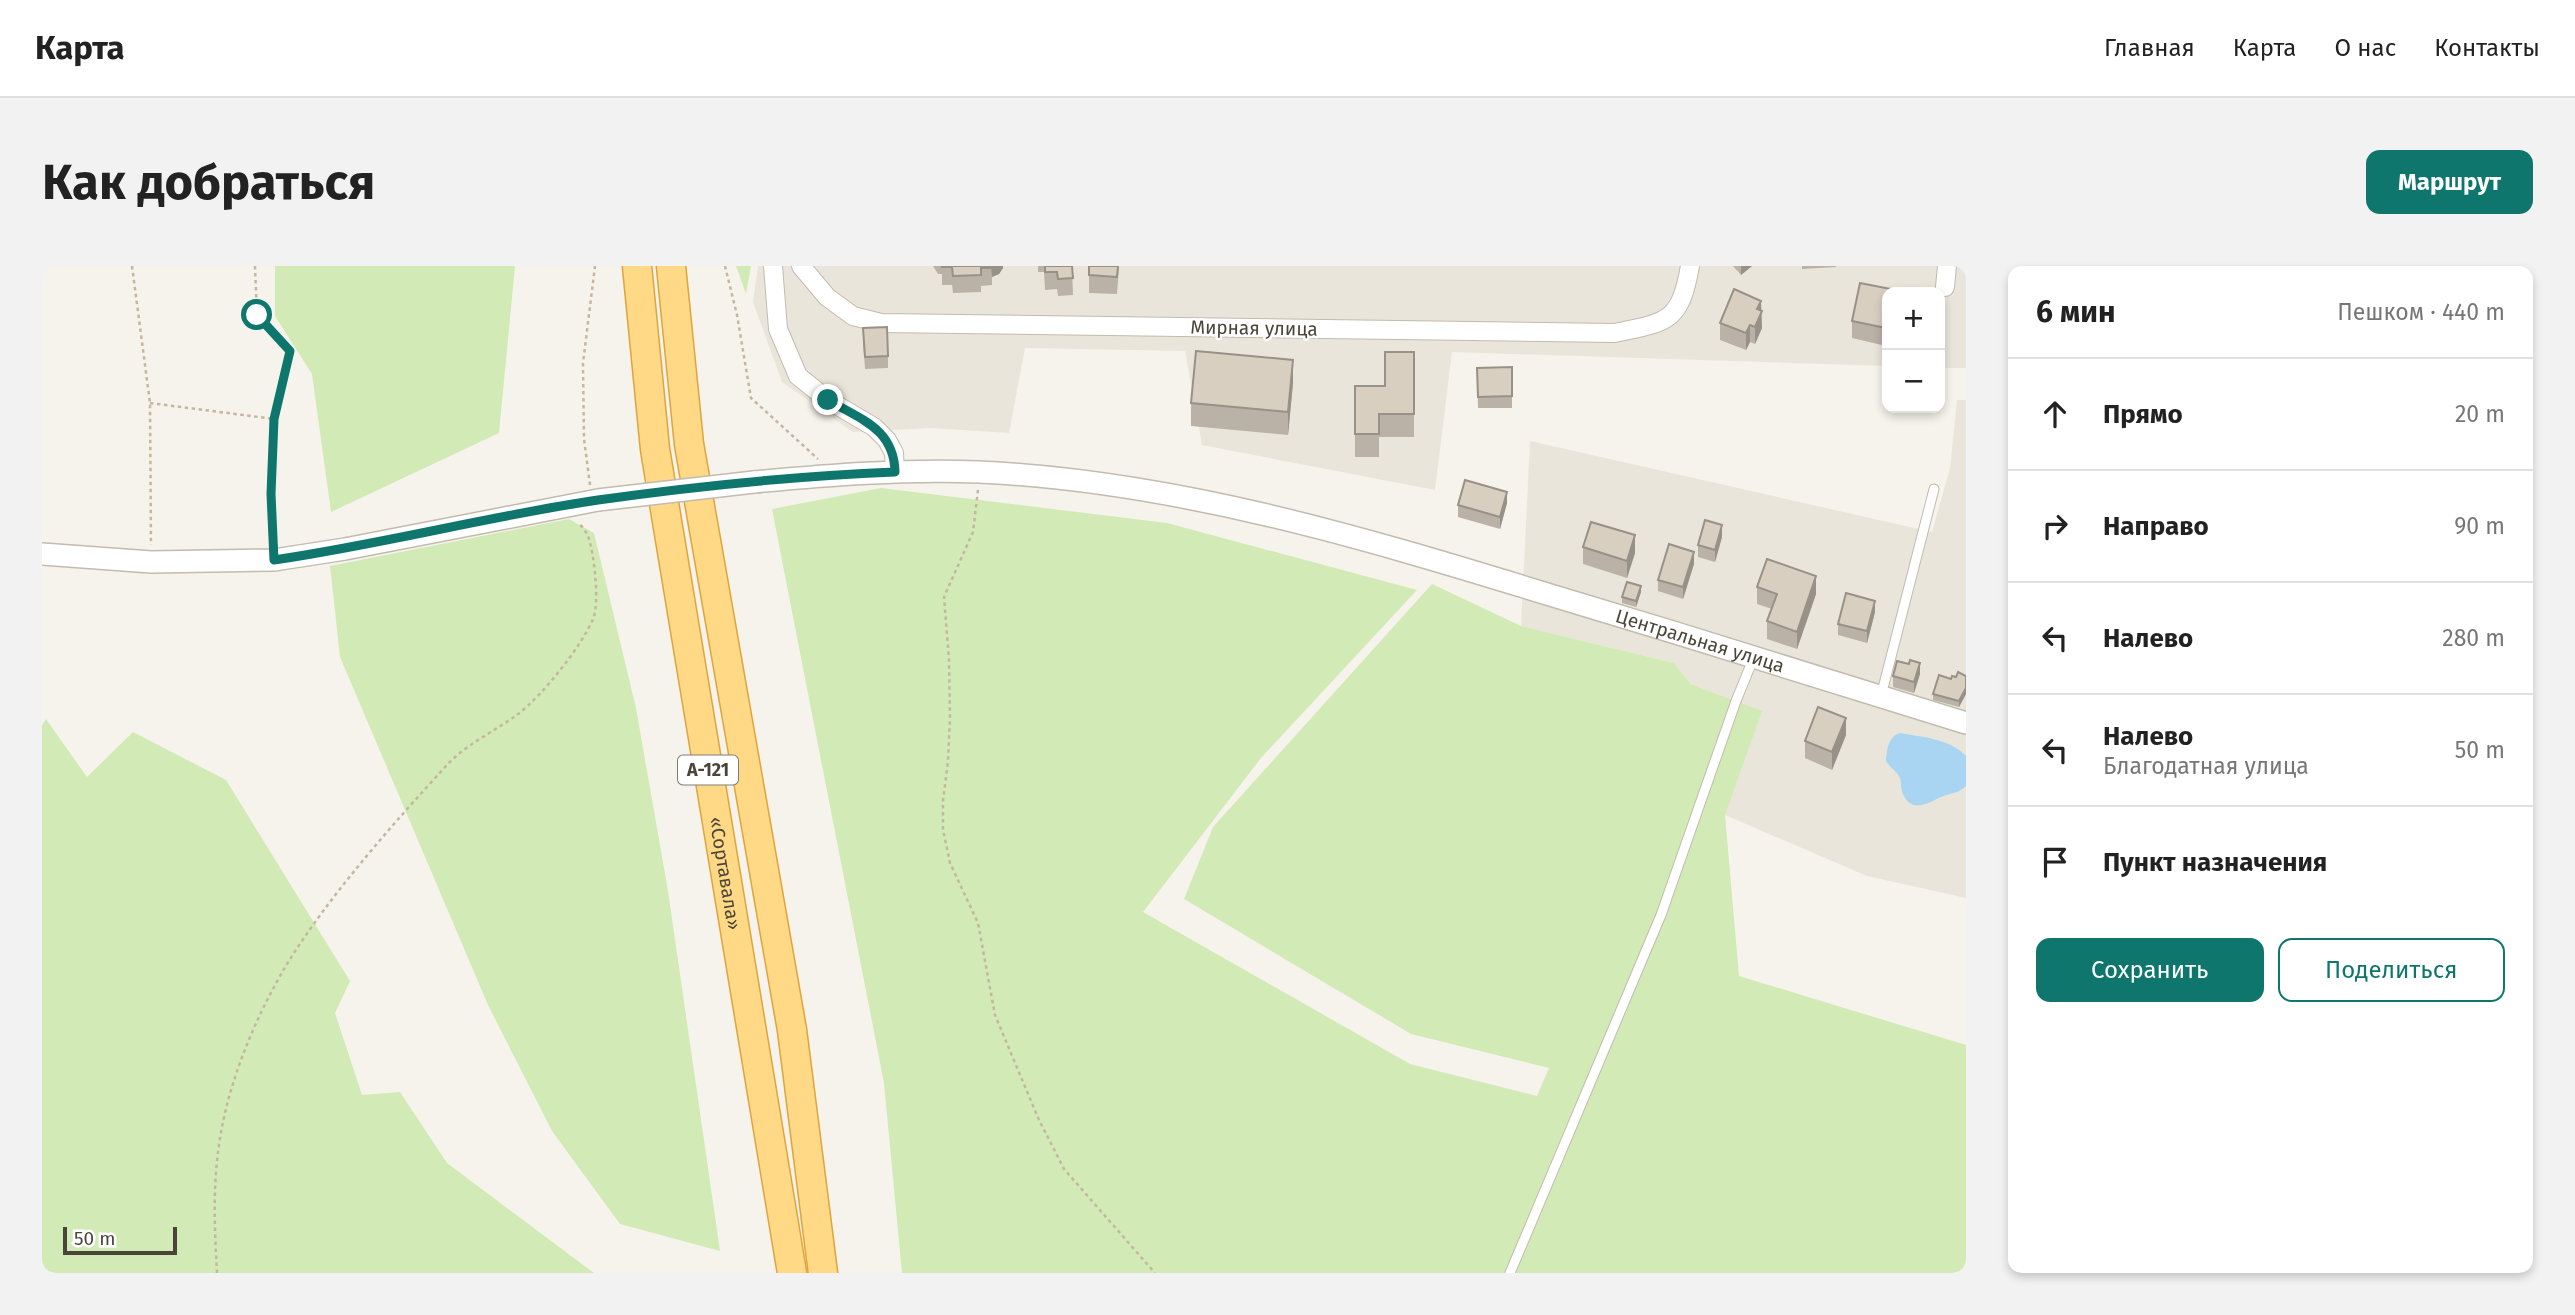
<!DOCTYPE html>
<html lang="ru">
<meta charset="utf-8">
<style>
body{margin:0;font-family:"Fira Sans",sans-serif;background:#f2f2f2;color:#222}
.controls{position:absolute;right:21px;top:21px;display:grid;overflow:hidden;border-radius:14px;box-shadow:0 4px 10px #0003}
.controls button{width:63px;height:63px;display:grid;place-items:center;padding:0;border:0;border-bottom:2px solid #e0e0e0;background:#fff;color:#222;font:35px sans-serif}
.scale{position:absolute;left:21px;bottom:18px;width:114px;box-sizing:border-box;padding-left:7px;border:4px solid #4b4439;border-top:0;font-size:19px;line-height:24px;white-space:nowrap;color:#4b4439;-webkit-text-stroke:5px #fff;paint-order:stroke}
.stop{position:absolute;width:21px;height:21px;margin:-16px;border:5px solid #0f766e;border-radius:50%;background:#fff}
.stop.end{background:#0f766e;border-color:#fff;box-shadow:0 2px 7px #0008}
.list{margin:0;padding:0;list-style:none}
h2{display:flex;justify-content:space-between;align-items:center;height:91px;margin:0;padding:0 28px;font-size:30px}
h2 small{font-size:23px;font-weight:400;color:#767676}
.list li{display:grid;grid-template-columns:46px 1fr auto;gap:21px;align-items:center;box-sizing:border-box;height:112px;padding:0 28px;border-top:2px solid #e0e0e0}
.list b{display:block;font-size:26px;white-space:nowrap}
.list p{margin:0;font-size:23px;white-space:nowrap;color:#767676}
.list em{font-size:23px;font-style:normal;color:#767676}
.actions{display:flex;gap:14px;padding:21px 28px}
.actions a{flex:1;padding:16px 0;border:2px solid #0f766e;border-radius:14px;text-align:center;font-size:24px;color:#0f766e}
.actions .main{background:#0f766e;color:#fff}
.icon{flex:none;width:38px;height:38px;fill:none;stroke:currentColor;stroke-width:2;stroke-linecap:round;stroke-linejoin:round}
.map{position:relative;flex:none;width:1924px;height:1007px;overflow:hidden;border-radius:14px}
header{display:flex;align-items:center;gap:42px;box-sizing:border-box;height:98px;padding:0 35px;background:#fff;border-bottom:2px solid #e0e0e0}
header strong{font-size:33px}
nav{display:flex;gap:38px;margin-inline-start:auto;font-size:24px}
.intro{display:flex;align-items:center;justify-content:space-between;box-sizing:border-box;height:168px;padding:0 42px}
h1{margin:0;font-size:49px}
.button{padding:18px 32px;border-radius:14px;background:#0f766e;color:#fff;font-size:24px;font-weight:700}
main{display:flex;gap:42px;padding:0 42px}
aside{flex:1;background:#fff;border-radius:14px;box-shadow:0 4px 10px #0003}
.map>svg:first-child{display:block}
</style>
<header>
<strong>Карта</strong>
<nav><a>Главная</a><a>Карта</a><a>О нас</a><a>Контакты</a></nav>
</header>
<div class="intro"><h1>Как добраться</h1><a class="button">Маршрут</a></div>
<main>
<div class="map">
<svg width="1924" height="1007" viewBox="0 0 1924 1007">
<rect width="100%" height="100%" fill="#f6f3ec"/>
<path fill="#eae5da" d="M 716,0 L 1924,0 L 1924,102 L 1898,102 L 1898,26 L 1845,26 L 1845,100 L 1410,86 L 1393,224 L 1160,179 L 1143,85 L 983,82 L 967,167 L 889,162 L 811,166 L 740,116 L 711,36 Z
M 1915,134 L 1924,134 L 1924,632 L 1825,610 L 1683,549 L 1694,435 L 1649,418 L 1632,397 L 1479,360 L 1488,175 L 1890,266 L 1908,202 Z"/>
<path fill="#d2eab5" d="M 233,0 L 473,0 L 457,167 L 289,246 L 270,108 L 233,50 Z
M 694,0 L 709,0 L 704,28 Z
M 839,222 L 1125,257 L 1375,324 L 1219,492 L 1101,646 L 1368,798 L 1495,830 L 1507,802 L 1369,768 L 1142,633 L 1171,561 L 1390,318 L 1479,360 L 1632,397 L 1649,418 L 1720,445 L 1683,549 L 1697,710 L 1924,779 L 1924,1007 L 860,1007 L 842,817 L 730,243 Z
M 527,253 L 552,267 L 594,442 L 626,625 L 678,985 L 578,958 L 510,865 L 446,739 L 298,391 L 288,300 Z
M 4,453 L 45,511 L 91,466 L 184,514 L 308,715 L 293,747 L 320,829 L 358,826 L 405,897 L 552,1007 L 0,1007 L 0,459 Z"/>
<path fill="#a9d4f2" d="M 1858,467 C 1881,471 1908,473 1924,490 L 1924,520 C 1916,528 1908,527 1899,531 C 1886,537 1870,548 1861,528 C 1858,523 1860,518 1858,512 C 1855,505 1848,502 1844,495 C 1845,483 1846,471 1858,467 Z"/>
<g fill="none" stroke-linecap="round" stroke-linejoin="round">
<defs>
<path id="service" d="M 1839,430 L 1892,223
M 1468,1007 L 1619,649 L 1694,435 L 1712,391"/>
<path id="minor" d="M 731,0 L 736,63 L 756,110 L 786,134 L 832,161 L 845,174 L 852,187 L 853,206
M 759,0 L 785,31 L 811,50 L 839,57 L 1573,67 C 1625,56 1638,57 1648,0
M 1903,21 L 1905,0"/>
<g id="tertiary">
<path id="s1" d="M 712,216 C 787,209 862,203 937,206 C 1133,215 1319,271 1505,328 C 1645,370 1785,413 1924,457"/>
<path d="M 0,288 L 109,296 L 232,294 L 303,283 L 556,234"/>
</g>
<g id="trunk">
<path id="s2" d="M 595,0 L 613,183 L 750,1007"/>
<path d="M 629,0 L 647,178 L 750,764 L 781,1007"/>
</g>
</defs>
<use href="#service" stroke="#c2bbae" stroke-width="11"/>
<use href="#minor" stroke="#c2bbae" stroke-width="20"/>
<use href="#tertiary" stroke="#c2bbae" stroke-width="24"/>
<use href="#trunk" stroke="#e0a43c" stroke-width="31"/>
<path stroke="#c4b79f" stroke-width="2.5" stroke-dasharray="3.5 3.5" stroke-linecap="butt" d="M 90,0 L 108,137 L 109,279
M 213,0 L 215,49 L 248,85 L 232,153 L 229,228 L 231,277
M 683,0 L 695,49 L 709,132 L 776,193
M 108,137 L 232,153
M 548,219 L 542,173 L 541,97 L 553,0
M 936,224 L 931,266 L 902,331 L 907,394 L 908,452 L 906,495 L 901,535 L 901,564 L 908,597 L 936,657 L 953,749 L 997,854 L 1022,903 L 1113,1007
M 175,1007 C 173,970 171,933 175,896 C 181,828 210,757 245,698 C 287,630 350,559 404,500 C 424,478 452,466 476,448 C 500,430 539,381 551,353 C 558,337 552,286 546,270 C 544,265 540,261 537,257"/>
<use href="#service" stroke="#fff" stroke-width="9"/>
<use href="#minor" stroke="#fff" stroke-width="18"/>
<use href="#tertiary" stroke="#fff" stroke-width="21"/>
<use href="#trunk" stroke="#ffd985" stroke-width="28"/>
<defs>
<path id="tertiary-bridge" d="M 556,234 L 712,216"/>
</defs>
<use href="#tertiary-bridge" stroke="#c2bbae" stroke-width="24" stroke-linecap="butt"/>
<use href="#tertiary-bridge" stroke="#fff" stroke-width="21"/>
</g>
<path fill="#bab2a6" d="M 891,0 L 961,0 L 961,2 L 957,8 L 950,11 L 950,19 L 939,20 L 939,26 L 911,27 L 910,19 L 900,19 L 900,8 L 896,8 Z
M 996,0 L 1030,0 L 1031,29 L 1016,30 L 1015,23 L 1003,24 L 1002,6 L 996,6 Z
M 1047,0 L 1077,0 L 1075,28 L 1047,27 Z
M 1691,0 L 1710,0 L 1699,9 Z
M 1760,0 L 1794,0 L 1794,1 L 1760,3 Z
M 1845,26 L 1845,75 L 1844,80 L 1810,72 L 1810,55 Z
M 1719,45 L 1720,62 L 1713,78 L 1708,76 L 1704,84 L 1678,74 L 1678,57 Z
M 821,74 L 846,90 L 846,102 L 823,103 Z
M 1372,86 L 1372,171 L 1337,171 L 1337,191 L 1313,191 L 1313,120 L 1343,120 Z
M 1470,101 L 1470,142 L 1436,142 L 1435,102 Z
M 1251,117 L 1246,169 L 1149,160 L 1149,137 Z
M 1465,237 L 1458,263 L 1416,251 L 1416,239 Z
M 1680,271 L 1673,296 L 1656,291 L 1656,279 Z
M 1541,281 L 1593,287 L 1585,312 L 1541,298 Z
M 1652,298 L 1641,333 L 1616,325 L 1616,314 Z
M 1715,321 L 1774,328 L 1755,383 L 1725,373 L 1725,355 L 1730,343 L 1715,338 Z
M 1599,326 L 1594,341 L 1580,337 L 1580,331 Z
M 1833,346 L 1825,377 L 1796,369 L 1796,358 Z
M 1878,408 L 1872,427 L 1851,421 L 1851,410 Z
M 1924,410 L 1924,428 L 1917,441 L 1891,434 L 1891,428 L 1909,413 L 1914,411 Z
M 1804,469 L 1790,504 L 1763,492 L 1763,475 Z"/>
<path fill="#979187" d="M 949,0 L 961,0 L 961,2 L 957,8 L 950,11 Z
M 1699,0 L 1710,0 L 1699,9 Z
M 1719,35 L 1720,62 L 1713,78 L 1713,61 L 1715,43 Z
M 1708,59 L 1708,76 L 1704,84 L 1704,67 Z
M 1251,94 L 1251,117 L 1246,169 L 1246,146 Z
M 1465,226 L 1465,237 L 1458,263 L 1458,251 Z
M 1680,259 L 1680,271 L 1673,296 L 1673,284 Z
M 1593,269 L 1593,287 L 1585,312 L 1585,295 Z
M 1652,286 L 1652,298 L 1641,333 L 1641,321 Z
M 1774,310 L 1774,328 L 1755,383 L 1755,366 Z
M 1599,320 L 1599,326 L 1594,341 L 1594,335 Z
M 1833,335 L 1833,346 L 1825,377 L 1825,365 Z
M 1878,397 L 1878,408 L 1872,427 L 1872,416 Z
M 1924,422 L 1924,428 L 1917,441 L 1917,435 Z
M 1804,452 L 1804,469 L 1790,504 L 1790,486 Z"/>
<path fill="#d8cfc1" stroke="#979187" stroke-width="2" d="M 900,0 L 950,0 L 950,2 L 939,2 L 939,9 L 911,10 L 910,1 L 900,1 Z
M 1003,0 L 1030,0 L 1031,12 L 1016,13 L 1015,6 L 1003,6 Z
M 1047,0 L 1076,0 L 1075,11 L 1047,9 Z
M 1818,17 L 1854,24 L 1854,26 L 1845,26 L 1845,58 L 1844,62 L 1810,55 Z
M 1692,23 L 1719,35 L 1715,43 L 1720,45 L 1713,61 L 1708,59 L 1704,67 L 1678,57 Z
M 845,61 L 846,90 L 823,91 L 821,62 Z
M 1154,85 L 1251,94 L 1246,146 L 1149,137 Z
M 1343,86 L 1372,86 L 1372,148 L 1337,148 L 1337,168 L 1313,168 L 1313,120 L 1343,120 Z
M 1470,101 L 1470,130 L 1436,131 L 1435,102 Z
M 1423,214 L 1465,226 L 1458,251 L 1416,239 Z
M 1663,254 L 1680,259 L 1673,284 L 1656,279 Z
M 1549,256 L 1593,269 L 1585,295 L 1541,281 Z
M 1627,278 L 1652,286 L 1641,321 L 1616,314 Z
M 1725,293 L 1774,310 L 1755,366 L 1725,355 L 1735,328 L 1715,321 Z
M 1585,316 L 1599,320 L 1594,335 L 1580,331 Z
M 1804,327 L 1833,335 L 1825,365 L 1796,358 Z
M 1868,394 L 1878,397 L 1872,416 L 1851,410 L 1855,395 L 1867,398 Z
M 1916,406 L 1924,410 L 1924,422 L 1917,435 L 1891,428 L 1897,409 L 1909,413 L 1910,410 L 1914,411 Z
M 1776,441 L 1804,452 L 1790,486 L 1763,475 Z"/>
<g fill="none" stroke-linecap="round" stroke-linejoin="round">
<path stroke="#0f766e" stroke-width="9" d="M 215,49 L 248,85 L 232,153 L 229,228 L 232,294 C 341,278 448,250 556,234 C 655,220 754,210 853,206 C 852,163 820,154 786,134"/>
</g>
<g text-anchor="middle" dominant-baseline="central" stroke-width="5" stroke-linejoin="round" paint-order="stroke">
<rect fill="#fff" stroke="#817c74" stroke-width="2" x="636" y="489.5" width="60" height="29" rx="5"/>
<g font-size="18" font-weight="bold" fill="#4b4439">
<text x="666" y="504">А-121</text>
</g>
<g font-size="19" fill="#4b4439" stroke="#fff">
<text transform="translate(1212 62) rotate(1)">Мирная улица</text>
<text stroke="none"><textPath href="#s1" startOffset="968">Центральная улица</textPath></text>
<text stroke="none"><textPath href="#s2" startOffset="614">«Сортавала»</textPath></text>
</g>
</g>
</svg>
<div class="controls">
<button>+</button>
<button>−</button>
</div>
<div class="scale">50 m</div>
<div class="stop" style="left:215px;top:49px"></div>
<div class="stop end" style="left:786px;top:134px"></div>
</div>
<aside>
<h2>6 мин<small>Пешком · 440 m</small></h2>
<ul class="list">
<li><svg class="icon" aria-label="ahead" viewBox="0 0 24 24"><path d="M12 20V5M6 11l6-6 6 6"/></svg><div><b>Прямо</b></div><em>20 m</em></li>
<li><svg class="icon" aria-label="right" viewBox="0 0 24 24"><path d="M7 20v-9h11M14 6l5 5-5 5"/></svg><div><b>Направо</b></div><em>90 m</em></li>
<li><svg class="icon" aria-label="left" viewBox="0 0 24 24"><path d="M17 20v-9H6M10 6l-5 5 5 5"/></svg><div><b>Налево</b></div><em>280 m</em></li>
<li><svg class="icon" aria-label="left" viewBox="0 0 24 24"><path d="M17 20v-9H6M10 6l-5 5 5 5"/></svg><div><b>Налево</b><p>Благодатная улица</p></div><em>50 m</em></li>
<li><svg class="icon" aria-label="arrive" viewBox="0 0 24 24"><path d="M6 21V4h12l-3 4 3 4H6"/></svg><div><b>Пункт назначения</b></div></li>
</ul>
<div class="actions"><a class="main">Сохранить</a><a>Поделиться</a></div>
</aside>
</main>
